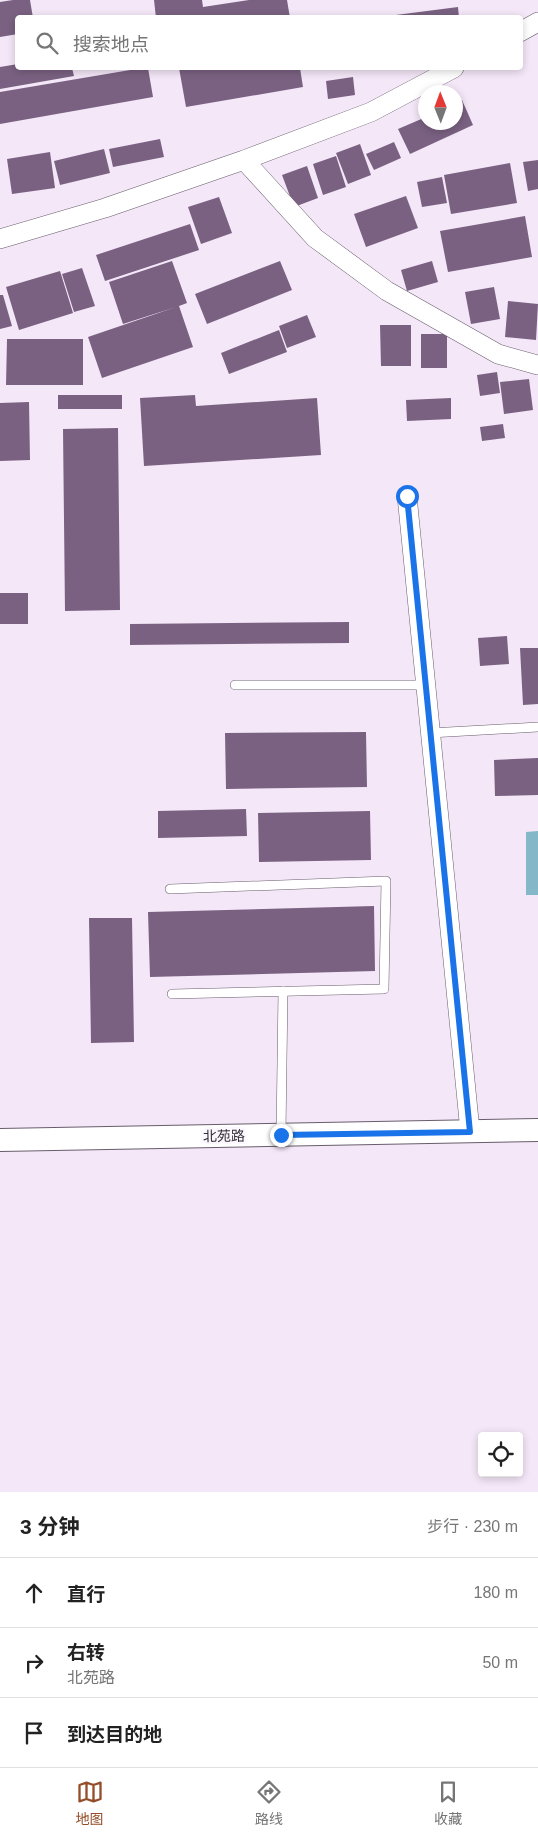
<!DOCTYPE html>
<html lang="zh">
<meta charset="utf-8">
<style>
body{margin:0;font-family:Helvetica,"Noto Sans SC",sans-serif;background:#f6f6f6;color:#222}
.controls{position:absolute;right:15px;bottom:15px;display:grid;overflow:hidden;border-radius:5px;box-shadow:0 2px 8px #0003}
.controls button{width:45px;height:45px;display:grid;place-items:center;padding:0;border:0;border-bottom:1px solid #e0e0e0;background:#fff;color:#222;font:25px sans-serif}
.compass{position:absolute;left:418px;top:85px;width:45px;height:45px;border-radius:50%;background:#fff;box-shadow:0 2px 8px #0003;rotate:359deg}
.stop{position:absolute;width:15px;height:15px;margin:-11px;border:4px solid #1a73e8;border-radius:50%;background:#fff}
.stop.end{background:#1a73e8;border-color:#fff;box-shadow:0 1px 5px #0008}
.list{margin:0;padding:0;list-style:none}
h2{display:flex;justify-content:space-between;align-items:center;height:65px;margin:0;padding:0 20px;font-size:21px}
h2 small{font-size:16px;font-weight:400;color:#767676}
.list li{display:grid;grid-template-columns:32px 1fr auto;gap:15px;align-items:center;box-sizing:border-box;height:70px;padding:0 20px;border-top:1px solid #e0e0e0}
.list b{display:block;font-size:19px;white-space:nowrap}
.list p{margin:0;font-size:16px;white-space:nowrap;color:#767676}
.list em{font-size:16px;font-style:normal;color:#767676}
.icon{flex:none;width:28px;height:28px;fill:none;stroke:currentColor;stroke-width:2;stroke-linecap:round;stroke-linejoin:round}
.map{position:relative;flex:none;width:538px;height:1492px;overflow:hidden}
.search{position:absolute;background:#fff;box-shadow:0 2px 8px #0003;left:15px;right:15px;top:15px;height:55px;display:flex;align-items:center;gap:12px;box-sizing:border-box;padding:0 18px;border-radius:5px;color:#767676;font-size:19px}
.sheet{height:275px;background:#fff}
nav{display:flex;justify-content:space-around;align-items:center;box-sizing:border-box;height:70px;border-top:1px solid #e0e0e0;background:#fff;font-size:14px;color:#767676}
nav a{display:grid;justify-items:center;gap:2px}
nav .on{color:#954e2a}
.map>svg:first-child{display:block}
</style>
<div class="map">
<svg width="538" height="1492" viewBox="0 0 538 1492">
<rect width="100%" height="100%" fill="#f4e7f8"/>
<path fill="#84b8c8" d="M 538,831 L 538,895 L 526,895 L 526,832 Z"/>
<path fill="#7a6182" d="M 13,0 L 30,0 L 33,18 L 18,18 L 18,34 L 0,37 L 0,2 Z
M 154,0 L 202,0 L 203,7 L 249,0 L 287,0 L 290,18 L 156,18 Z
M 458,7 L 459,18 L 388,18 L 388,16 Z
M 18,64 L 18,68 L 72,68 L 74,76 L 0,89 L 0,67 Z
M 142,68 L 148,68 L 153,97 L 0,124 L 0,92 Z
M 179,68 L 300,68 L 303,87 L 186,107 Z
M 353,77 L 355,95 L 328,99 L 326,81 Z
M 462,100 L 473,125 L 410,154 L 398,129 L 426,117 L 426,122 L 456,122 L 456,103 Z
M 160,139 L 164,157 L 113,167 L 109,149 Z
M 394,142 L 401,158 L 374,170 L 366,154 Z
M 360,144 L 371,175 L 348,184 L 336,153 Z
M 104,149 L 110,173 L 60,185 L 54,161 Z
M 50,152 L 55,188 L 12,194 L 7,159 Z
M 336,156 L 346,187 L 323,195 L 313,164 Z
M 538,160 L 538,189 L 528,191 L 523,162 Z
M 510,163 L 517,203 L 451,214 L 444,175 Z
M 307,166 L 318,198 L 294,207 L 282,175 Z
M 442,177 L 447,203 L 422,207 L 417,182 Z
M 406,196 L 418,228 L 366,247 L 354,214 Z
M 219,197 L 232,233 L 201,244 L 188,207 Z
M 525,216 L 532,257 L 448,272 L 440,231 Z
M 190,224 L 199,250 L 105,281 L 96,255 Z
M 172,261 L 187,303 L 179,306 L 193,347 L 102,378 L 88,337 L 176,307 L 123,324 L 109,282 Z
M 280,261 L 292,290 L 207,324 L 195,294 Z
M 432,261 L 438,282 L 407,291 L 401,270 Z
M 82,268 L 95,306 L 74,312 L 62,274 Z
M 60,271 L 73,313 L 19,330 L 6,287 Z
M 494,287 L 500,319 L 471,324 L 465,292 Z
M 0,295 L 3,295 L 12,326 L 0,329 Z
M 508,301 L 538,304 L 536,340 L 505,337 Z
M 307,315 L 316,337 L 287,348 L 279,326 Z
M 380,325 L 411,325 L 411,366 L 381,366 Z
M 279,330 L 287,352 L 229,374 L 221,353 Z
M 421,334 L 447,334 L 447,368 L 421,368 Z
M 7,339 L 83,339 L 83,385 L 6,385 Z
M 497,372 L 500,393 L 480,396 L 477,375 Z
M 529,379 L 533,410 L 504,414 L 500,382 Z
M 58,395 L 122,395 L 122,409 L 58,409 Z
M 195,395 L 196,406 L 317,398 L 321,455 L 144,466 L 140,398 Z
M 451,398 L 451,419 L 407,421 L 406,400 Z
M 29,402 L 30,460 L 0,461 L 0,403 Z
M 503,424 L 505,438 L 482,441 L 480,427 Z
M 118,428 L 120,610 L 65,611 L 63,429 Z
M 0,593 L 28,593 L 28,624 L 0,624 Z
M 349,622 L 349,643 L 130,645 L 130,624 Z
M 507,636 L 509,664 L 480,666 L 478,638 Z
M 520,648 L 538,648 L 538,704 L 523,705 Z
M 366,732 L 367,787 L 226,789 L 225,733 Z
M 538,758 L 538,795 L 495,796 L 494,760 Z
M 246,809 L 247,836 L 158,838 L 158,811 Z
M 370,811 L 371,860 L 259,862 L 258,813 Z
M 374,906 L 375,971 L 150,977 L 148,912 Z
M 89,918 L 132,918 L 134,1042 L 91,1043 Z"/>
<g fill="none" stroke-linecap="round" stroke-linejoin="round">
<defs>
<path id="service" d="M 235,685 L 425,685
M 430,733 L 538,727
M 170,889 L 386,881 L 384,989 L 172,994
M 281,1134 L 283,991"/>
<path id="minor" d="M 520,32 L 538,22
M 244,160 L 315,238 L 387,291 L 498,354 L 538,365
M 0,239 L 105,208 L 244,160 L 371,112 L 454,68
M 407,496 L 470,1131"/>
<path id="tertiary" d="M 0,1140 L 538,1130"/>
</defs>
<use href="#service" stroke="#685d6c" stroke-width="10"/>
<use href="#minor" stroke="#685d6c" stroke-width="20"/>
<use href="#tertiary" stroke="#685d6c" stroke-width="24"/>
<use href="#service" stroke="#fff" stroke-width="9"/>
<use href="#minor" stroke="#fff" stroke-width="19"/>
<use href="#tertiary" stroke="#fff" stroke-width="22"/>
</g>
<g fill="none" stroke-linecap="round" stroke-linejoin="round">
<path stroke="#1a73e8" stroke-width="6" d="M 281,1135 L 470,1132 L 407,496"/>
</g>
<g text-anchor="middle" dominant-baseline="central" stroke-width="5" stroke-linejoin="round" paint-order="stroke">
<g font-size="14" fill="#312d33" stroke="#fcf7fe">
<text transform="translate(224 1136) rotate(-1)">北苑路</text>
</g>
</g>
</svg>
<div class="controls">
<button><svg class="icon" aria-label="locate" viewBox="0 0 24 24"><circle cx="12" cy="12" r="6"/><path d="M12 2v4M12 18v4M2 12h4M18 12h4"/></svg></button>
</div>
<svg class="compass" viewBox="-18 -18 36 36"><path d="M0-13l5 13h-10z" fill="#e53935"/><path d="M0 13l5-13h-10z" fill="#767676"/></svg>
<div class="stop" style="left:407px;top:496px"></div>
<div class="stop end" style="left:281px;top:1135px"></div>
<div class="search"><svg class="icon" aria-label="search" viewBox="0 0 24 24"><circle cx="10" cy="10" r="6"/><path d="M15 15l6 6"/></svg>搜索地点</div>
</div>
<section class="sheet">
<h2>3 分钟<small>步行 · 230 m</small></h2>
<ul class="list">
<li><svg class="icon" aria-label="ahead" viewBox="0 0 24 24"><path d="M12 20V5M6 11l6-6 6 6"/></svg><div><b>直行</b></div><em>180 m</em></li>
<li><svg class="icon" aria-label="right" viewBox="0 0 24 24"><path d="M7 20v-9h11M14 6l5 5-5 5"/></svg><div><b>右转</b><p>北苑路</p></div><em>50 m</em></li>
<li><svg class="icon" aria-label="arrive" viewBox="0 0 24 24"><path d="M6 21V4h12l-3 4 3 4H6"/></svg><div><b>到达目的地</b></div></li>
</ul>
</section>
<nav>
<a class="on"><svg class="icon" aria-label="map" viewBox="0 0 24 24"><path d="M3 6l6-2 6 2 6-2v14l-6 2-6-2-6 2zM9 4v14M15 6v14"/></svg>地图</a>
<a><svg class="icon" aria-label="directions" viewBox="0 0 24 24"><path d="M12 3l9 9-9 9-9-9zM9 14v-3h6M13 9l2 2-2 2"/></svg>路线</a>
<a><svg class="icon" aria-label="saved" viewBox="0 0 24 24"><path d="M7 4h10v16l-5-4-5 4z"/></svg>收藏</a>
</nav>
